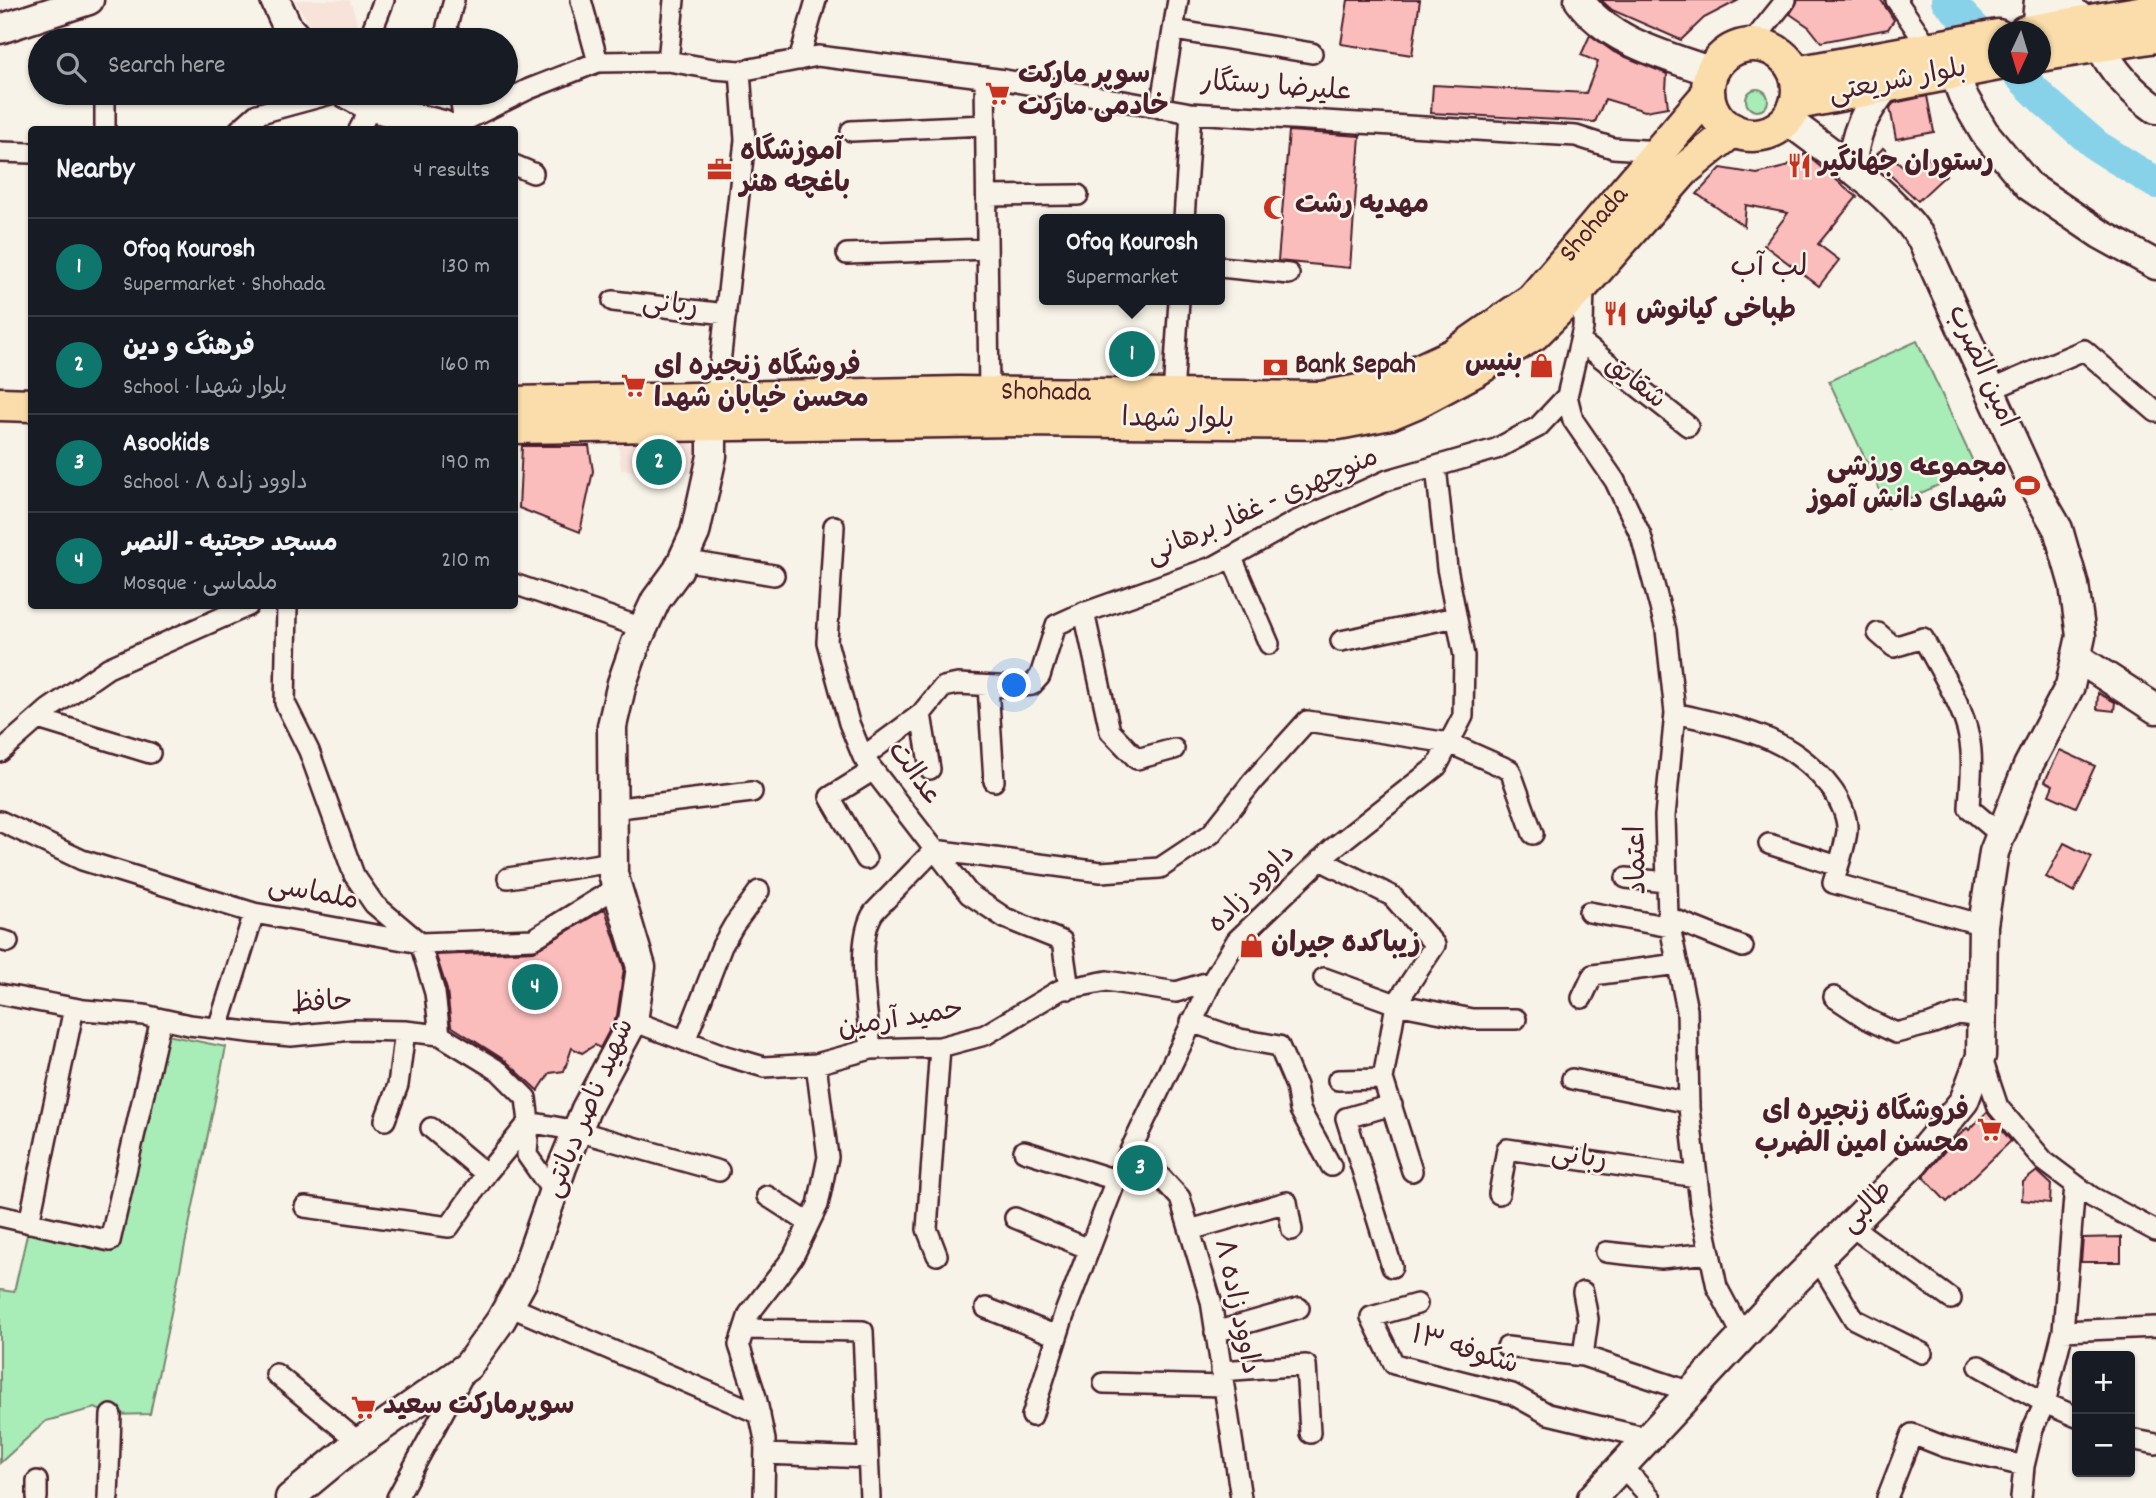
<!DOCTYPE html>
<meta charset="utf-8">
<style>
body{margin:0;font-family:Dekko,"Playpen Sans Arabic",sans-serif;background:#20242c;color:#f1f3f6}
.controls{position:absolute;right:21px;bottom:21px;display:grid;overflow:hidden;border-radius:7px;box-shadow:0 2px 5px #0004}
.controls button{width:63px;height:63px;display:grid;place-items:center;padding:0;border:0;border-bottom:2px solid #363941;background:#171b24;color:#f1f3f6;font:35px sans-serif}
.compass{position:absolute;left:1988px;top:21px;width:63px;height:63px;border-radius:50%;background:#171b24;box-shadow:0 2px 5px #0004;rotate:184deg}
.you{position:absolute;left:1015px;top:686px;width:24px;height:24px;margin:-18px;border:5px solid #fff;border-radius:50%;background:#1a73e8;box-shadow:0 0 0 10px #1a73e833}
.badge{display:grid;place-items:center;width:46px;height:46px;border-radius:50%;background:#0f766e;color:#fff;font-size:23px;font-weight:700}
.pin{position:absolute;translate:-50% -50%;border:4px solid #fff;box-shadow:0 2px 7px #0006}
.popup{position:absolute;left:1039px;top:214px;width:186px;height:91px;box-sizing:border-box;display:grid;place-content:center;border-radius:7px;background:#171b24;filter:drop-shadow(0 2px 5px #0005);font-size:23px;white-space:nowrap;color:#9ea1a6}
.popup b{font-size:26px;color:#f1f3f6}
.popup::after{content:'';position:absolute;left:50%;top:100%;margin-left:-14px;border:14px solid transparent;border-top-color:#171b24}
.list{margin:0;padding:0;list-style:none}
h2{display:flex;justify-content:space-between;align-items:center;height:91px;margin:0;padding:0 28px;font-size:30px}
h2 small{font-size:23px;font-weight:400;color:#9ea1a6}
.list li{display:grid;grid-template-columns:46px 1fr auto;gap:21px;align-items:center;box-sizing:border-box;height:98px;padding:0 28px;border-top:2px solid #363941}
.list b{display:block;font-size:26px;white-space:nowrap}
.list p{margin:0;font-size:23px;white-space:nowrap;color:#9ea1a6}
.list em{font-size:23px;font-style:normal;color:#9ea1a6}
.icon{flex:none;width:38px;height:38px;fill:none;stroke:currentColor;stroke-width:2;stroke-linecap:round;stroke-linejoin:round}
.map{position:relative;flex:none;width:2156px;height:1498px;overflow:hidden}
.search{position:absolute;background:#171b24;box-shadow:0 2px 5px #0004;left:28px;top:28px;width:490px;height:77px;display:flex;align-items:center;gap:18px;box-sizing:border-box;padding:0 24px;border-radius:38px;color:#9ea1a6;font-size:26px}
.panel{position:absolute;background:#171b24;box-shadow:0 2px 5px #0004;left:28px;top:126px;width:490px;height:483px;border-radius:7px}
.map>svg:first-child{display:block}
</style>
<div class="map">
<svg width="2156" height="1498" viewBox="0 0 2156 1498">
<rect width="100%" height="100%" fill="#f7f3e8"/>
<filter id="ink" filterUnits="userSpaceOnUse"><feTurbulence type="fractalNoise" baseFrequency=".0143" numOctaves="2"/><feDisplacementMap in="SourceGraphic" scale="14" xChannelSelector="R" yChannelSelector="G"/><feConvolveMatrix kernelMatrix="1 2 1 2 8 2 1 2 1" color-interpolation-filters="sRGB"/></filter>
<g filter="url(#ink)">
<path fill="#f8e3db" d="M 295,0 L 350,0 L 361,35 L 344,40 L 319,40 Z
M 691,439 L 698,455 L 697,473 L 621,470 L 618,440 Z"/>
<path fill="#a8ecb7" stroke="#798671" stroke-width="2" d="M1746 100a11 11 0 1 1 22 0a11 11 0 1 1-22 0Z
M 1917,341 L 1976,468 L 1888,508 L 1829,381 Z
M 167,1035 L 226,1047 L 150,1414 L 111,1415 L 95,1408 L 46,1421 L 0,1463 L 0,1290 L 14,1292 L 29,1226 L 115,1245 Z"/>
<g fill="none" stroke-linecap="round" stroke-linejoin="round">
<path stroke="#88d2e9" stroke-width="32" d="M 1947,0 L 1998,53
M 2018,74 L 2046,102 L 2097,146 L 2156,183"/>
</g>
<path fill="#fabdbc" stroke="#4a1f2b" stroke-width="2" d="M 1348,0 L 1420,0 L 1412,55 L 1341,44 Z
M 1601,0 L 1739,0 L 1704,18 L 1681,40 L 1612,10 Z
M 1798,0 L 1881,0 L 1894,20 L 1888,29 L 1821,42 L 1809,27 L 1790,14 Z
M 1590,35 L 1614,52 L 1667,74 L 1666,90 L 1668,107 L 1645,111 L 1605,99 L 1595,122 L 1431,113 L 1433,85 L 1586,93 L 1598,62 L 1581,55 Z
M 1927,96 L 1934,132 L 1896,139 L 1890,108 L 1892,105 L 1894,103 Z
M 1289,131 L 1360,136 L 1350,268 L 1278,261 Z
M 1883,148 L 1907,170 L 1923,153 L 1946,175 L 1918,201 L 1873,159 Z
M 1805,154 L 1857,197 L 1818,244 L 1839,260 L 1819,286 L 1764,245 L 1788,213 L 1746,205 L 1744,226 L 1697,194 L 1721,168 L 1757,174 L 1785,167 Z
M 522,446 L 589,446 L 593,471 L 580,532 L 519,508 Z
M 2098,693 L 2115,702 L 2114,711 L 2097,709 Z
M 2060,750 L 2095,766 L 2076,807 L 2049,795 L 2053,785 L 2045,781 Z
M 2064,843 L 2092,857 L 2074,892 L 2046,877 Z
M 605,909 L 624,968 L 617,1016 L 600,1048 L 595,1045 L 582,1053 L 572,1048 L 564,1071 L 550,1073 L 538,1091 L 506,1061 L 451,1026 L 447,990 L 436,955 L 534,951 Z
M 1987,1112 L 2011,1141 L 1947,1202 L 1923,1177 L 1952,1142 L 1967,1128 L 1969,1130 Z
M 2037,1171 L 2051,1184 L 2050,1203 L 2022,1200 L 2023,1182 Z
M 2121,1237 L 2121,1262 L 2081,1262 L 2083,1238 Z"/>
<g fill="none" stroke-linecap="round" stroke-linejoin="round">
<defs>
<path id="street" d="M 581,0 L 598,62
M 1896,0 L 1929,48
M 1174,30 L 1312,53
M 373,40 L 373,28 L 384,0
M 450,40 L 447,26 L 454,0
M 1750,45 L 1786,0
M 799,60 L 816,0
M 668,61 L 674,0
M 985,77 L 989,394
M 459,93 L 464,121
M 1160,108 L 1178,0
M 443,125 L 464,121 L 529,89 L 598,62 L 668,61 L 714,69 L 740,71 L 818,56 L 1005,80 L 1191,113 L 1576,136 L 1613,148 L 1659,151
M 105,130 L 105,95
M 239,130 L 257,114 L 334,93
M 359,130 L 371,107 L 371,97
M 851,131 L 985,125
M 0,152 L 32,153
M 514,165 L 533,173
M 987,196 L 1078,195
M 1184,219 L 1191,113
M 847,254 L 987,249
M 1220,267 L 1289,274
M 613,301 L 726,314
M 1580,341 L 1688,426
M 1990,390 L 2084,350 L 2156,412
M 1173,396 L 1179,300
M 1567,396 L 1573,420 L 1615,481 L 1641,536 L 1666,630 L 1675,713 L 1665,816 L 1668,917 L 1687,1010 L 1689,1108 L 1701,1211 L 1717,1287 L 1743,1336
M 716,399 L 745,140 L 740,71
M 834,526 L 827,642 L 849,723 L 863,757 L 969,894 L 1005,918 L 1062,941 L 1069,989
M 1232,558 L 1269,644
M 682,560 L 774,575
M 514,584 L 643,628
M 287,606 L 285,703 L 309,751 L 354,875 L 374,904 L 420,943 L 435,993 L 440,1035
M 1084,612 L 1110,731 L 1137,759 L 1174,749
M 1878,633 L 1894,647 L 1923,638 C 1938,667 1963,705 1969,737 C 1974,760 1970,785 1969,808 L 2001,835
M 1341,641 L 1456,617
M 988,686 L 994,781
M 1675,713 C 1737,728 1789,734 1830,787 C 1839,798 1848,817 1847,831 C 1845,848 1838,867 1833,883 L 1983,925
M 921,714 L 930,769
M 38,719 L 150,753
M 0,752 L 49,709 L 108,668 L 248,606
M 863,757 L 921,714 L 943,687 L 958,684 L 1016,687 L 1032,685 L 1040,676 L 1056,625 L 1078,615 L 1215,566 L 1294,522 L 1388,480 L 1496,449 L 1538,427 L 1567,396 L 1583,328 L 1584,284
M 611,809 L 752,792
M 0,821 L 82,860 L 254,913 L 420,943 L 533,939 L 617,887
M 1769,844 L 1838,866
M 866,859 L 830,797 L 872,771
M 1320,860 L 1392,896 L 1435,945 L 1396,1004 L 1383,1079 L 1412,1171
M 508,878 L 613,862
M 1626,878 L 1667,882
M 1589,912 L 1670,927
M 1668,917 L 1743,947
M 0,940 L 8,942
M 1324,978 L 1396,1004 L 1472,1019 L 1516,1019
M 0,994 L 84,1010 L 144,1015 L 189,1025 L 257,1033 L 291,1036 L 352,1030 L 405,1031 L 440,1035 L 499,1071 L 526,1098 L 529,1122 L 527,1155 L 553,1192
M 1834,997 L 1867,1019 L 1896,1033 L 1931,1024 L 1958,1014 L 1982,1017
M 1582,998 L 1593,975 L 1678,964
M 633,1021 L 723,1055 L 764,1067 L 816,1064 L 871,1049 L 940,1047 L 985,1035 L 1060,990 L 1107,981 L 1176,992 L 1212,981
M 1191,1022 L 1240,1039 L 1279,1046 L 1296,1086 L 1300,1110 L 1331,1166
M 218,1028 L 254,913
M 685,1041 L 722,946 L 734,925 L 759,891
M 871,1049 C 868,1014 854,940 874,912 L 934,850 L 1101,872 L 1160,868 L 1211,834 L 1253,781 L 1307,721 L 1449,743 L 1510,770 L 1533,834
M 1981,1056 L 1998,1107 L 2044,1161 L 2092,1197 L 2156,1231
M 1572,1079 L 1689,1103
M 1338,1080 L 1383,1079
M 1392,1105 L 1346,1118 L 1392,1267
M 385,1120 L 398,1085 L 405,1031
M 431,1128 L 486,1174
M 1132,1146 L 1180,1198 L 1211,1301 L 1241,1498
M 1024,1151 L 1116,1180
M 1499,1194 L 1507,1149 L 1697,1177
M 767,1196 L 809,1223
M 305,1207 L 449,1227 L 486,1174 L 529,1122 L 577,1131 L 719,1171
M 0,1216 L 110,1241 L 161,1019
M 1015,1218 L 1089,1249
M 29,1223 L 74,1008
M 1851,1226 L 1951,1299
M 1190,1230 L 1287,1202 L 1292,1230
M 1606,1252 L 1661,1258 L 1710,1253
M 937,1255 L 927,1229 L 940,1047
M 1818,1259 L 1854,1319 L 1922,1353
M 1583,1292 L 1588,1319 L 1583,1356
M 1417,1304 L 1371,1317 L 1394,1364 L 1512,1394 L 1548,1414 L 1648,1438
M 509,1306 L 760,1414
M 986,1308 L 1057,1336
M 744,1329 L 863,1331 L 870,1498
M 2063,1331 L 2156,1327
M 1215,1332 L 1299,1308
M 1507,1347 L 1583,1356 L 1691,1392
M 1979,1366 L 2045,1403 L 2077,1417
M 1221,1371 L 1306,1365 L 1310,1433
M 276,1374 L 360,1443
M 1104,1383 L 1224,1386
M 1032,1416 L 1064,1315 L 1116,1180 L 1212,981 L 1237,940 L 1332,849 L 1437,766 L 1463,716 L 1464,656 L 1447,568 L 1436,467
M 2130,1439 L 2156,1444
M 765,1454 L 868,1458
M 1622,1466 L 1651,1498
M 37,1498 L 37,1481
M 108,1498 L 111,1415
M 397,1498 L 466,1370
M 764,1498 L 765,1440 L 756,1397 L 739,1345 L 749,1314 L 793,1257 L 818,1205 L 828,1157 L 816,1064
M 1887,1498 L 1912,1434 L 1945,1447 L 2024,1466
M 2021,1498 L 2024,1466 L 2033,1428 L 2045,1403 L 2063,1331 L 2075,1185"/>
<path id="secondary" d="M 275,0 L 288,28 L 299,40
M 1579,0 C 1609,42 1665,55 1712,72
M 2060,0 L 2084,21
M 0,29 L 89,0
M 2036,30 L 2039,0
M 2099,44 C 2113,72 2131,91 2156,109
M 1954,73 L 1963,96 L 1984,132 L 2029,186 L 2100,234 L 2156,265
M 346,93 L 371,107 L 443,125 L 446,130
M 1851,169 C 1855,132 1863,114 1887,85
M 2076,657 L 2156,709
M 290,1498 L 347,1451 L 468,1366 L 501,1320 L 522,1282 L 562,1167 L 586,1109 L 633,1021 L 641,967 L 613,874 L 612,726 L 622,683 L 636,643 L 656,600 L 678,570 L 695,533 L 712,456 L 712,424
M 1592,1498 L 1784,1292 L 1913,1163 L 1964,1101 L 1981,1056 L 1983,925 L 1994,852 L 2028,766 L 2070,686 L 2081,636 L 2074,585 L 2058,529 L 2034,487 L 1921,238 C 1887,189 1835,156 1787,120"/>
<g id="primary">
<path d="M 2025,32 L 2156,10"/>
<circle cx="1753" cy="90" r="45"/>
<path d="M 2040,55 L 2156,36"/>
<path d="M 1796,73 L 1998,36"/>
<path d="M 1797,103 L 1998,64"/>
<path id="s1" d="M 514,403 L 959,393 L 1321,398 L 1386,386 L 1453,355 L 1532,300 L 1708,94"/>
<path d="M 0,404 L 32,405"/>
<path d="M 514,427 L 1017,420 L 1338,423 L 1390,413 L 1416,402 L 1476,370 L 1534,334 L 1584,284 L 1684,170 L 1733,130"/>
</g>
</defs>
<use href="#street" stroke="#4a1f2b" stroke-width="24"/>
<use href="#secondary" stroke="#4a1f2b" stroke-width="33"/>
<use href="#primary" stroke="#4a1f2b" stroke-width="37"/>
<use href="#street" stroke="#f7f3e8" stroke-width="19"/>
<use href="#secondary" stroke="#f7f3e8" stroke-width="28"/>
<use href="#primary" stroke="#fbddab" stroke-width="32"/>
</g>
</g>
<defs>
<symbol id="supermarket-bare" viewBox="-9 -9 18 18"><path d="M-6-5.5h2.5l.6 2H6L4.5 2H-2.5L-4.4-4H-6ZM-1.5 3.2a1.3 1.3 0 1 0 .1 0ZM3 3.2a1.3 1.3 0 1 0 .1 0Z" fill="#c8321e" stroke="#f7f3e8" stroke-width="2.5" paint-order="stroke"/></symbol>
<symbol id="restaurant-bare" viewBox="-9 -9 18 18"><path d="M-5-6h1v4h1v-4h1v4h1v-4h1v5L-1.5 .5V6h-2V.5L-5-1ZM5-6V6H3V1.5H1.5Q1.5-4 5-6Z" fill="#c8321e" stroke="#f7f3e8" stroke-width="2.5" paint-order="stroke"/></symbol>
<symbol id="office-bare" viewBox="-9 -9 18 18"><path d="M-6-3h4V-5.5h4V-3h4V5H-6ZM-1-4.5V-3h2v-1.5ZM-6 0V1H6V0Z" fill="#c8321e" stroke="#f7f3e8" stroke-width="2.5" paint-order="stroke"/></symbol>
<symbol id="mosque-bare" viewBox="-9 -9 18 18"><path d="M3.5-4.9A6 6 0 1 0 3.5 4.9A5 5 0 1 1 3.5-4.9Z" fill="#c8321e" stroke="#f7f3e8" stroke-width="2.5" paint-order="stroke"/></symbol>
<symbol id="shop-bare" viewBox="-9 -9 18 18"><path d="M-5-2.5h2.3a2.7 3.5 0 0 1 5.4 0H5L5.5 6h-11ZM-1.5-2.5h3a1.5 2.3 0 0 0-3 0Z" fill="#c8321e" stroke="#f7f3e8" stroke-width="2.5" paint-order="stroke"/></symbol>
<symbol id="bank-bare" viewBox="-9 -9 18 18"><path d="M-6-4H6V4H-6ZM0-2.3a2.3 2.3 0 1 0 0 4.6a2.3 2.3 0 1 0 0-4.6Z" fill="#c8321e" stroke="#f7f3e8" stroke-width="2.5" paint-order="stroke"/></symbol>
<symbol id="stadium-bare" viewBox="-9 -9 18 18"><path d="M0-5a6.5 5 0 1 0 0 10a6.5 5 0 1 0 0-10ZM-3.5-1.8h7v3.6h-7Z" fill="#c8321e" stroke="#f7f3e8" stroke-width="2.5" paint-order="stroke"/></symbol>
</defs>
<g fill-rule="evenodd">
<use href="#supermarket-bare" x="980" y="76" width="35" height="35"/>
<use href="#restaurant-bare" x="1782" y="148" width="35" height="35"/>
<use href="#office-bare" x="702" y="152" width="35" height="35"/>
<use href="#mosque-bare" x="1258" y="190" width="35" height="35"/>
<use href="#restaurant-bare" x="1598" y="296" width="35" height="35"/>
<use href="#shop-bare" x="1524" y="348" width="35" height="35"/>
<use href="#bank-bare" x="1258" y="350" width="35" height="35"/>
<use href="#supermarket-bare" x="616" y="368" width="35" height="35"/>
<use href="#stadium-bare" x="2010" y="468" width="35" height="35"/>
<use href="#shop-bare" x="1234" y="928" width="35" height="35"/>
<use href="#supermarket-bare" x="1972" y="1112" width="35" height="35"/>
<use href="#supermarket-bare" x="346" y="1390" width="35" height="35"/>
</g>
<g text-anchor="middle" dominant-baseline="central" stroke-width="5" stroke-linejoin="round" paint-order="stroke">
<g font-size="28" font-weight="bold" fill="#4a1f2b" stroke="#f7f3e8" text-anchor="start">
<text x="1018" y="77">سوپر مارکت<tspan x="1018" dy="32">خادمی مارکت</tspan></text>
<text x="740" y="154">آموزشگاه<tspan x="740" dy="32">باغچه هنر</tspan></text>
<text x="1819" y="165">رستوران جهانگیر</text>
<text x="1295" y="207">مهدیه رشت</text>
<text x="1636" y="313">طباخی کیانوش</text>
<text x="1522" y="365" text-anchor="end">بنیس</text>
<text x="1295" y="367">Bank Sepah</text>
<text x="654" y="369">فروشگاه زنجیره ای<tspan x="654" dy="32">محسن خیابان شهدا</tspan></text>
<text x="2007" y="470" text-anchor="end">مجموعه ورزشی<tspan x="2007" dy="32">شهدای دانش آموز</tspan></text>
<text x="1271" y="946">زیباکده جیران</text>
<text x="1969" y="1114" text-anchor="end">فروشگاه زنجیره ای<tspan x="1969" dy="32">محسن امین الضرب</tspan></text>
<text x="383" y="1408">سوپرمارکت سعید</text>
</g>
<g font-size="28" fill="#4a1f2b" stroke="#f7f3e8">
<text transform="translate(1898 83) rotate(-11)">بلوار شریعتی</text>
<text transform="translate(1276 89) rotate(4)">علیرضا رستگار</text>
<text stroke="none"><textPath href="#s1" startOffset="1141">Shohada</textPath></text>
<text transform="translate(670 307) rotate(6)">ربانی</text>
<text transform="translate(1980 367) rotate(66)">امین الضرب</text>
<text transform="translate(1634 384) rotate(38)">شقایق</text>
<text stroke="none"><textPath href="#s1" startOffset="532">Shohada</textPath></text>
<text transform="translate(1178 421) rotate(1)">بلوار شهدا</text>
<text transform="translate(1263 508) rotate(-24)">منوچهری - غفار برهانی</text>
<text transform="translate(913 775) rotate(54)">عدالت</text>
<text transform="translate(1639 860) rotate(-91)">اعتماد</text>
<text transform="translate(1253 890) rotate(-46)">داوود زاده</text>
<text transform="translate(313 895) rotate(11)">ملماسی</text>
<text transform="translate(322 1005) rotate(-3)">حافظ</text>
<text transform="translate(901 1021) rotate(-9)">حمید آرمین</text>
<text transform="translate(591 1109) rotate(-67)">شهید ناصر دیانتی</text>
<text transform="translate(1579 1159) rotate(8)">ربانی</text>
<text transform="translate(1868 1208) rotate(-45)">طالبی</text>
<text transform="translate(1235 1307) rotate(78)">داوود زاده ۸</text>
<text transform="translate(1464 1352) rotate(17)">شکوفه ۱۳</text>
</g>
<g font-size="30" fill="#4a1f2b" stroke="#f7f3e8">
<text x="1769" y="269">لب آب</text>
</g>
</g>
</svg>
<div class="controls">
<button>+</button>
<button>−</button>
</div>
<svg class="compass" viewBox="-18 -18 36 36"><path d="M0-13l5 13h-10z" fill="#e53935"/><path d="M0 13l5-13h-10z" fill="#9ea1a6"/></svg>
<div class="you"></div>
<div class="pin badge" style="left:1132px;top:354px">1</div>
<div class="popup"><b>Ofoq Kourosh</b>Supermarket</div>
<div class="pin badge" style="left:659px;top:462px">2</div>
<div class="pin badge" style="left:1140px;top:1168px">3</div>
<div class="pin badge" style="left:535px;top:987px">4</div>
<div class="search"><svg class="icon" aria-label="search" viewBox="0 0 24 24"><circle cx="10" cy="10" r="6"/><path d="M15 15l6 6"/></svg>Search here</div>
<section class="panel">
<h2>Nearby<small>4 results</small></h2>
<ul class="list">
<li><span class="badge">1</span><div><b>Ofoq Kourosh</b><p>Supermarket · Shohada</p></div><em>130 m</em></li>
<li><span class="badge">2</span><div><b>فرهنگ و دین</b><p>School · بلوار شهدا</p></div><em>160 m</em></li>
<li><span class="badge">3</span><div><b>Asookids</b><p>School · داوود زاده ۸</p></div><em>190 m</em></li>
<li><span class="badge">4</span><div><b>مسجد حجتیه - النصر</b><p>Mosque · ملماسی</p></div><em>210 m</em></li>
</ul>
</section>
</div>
